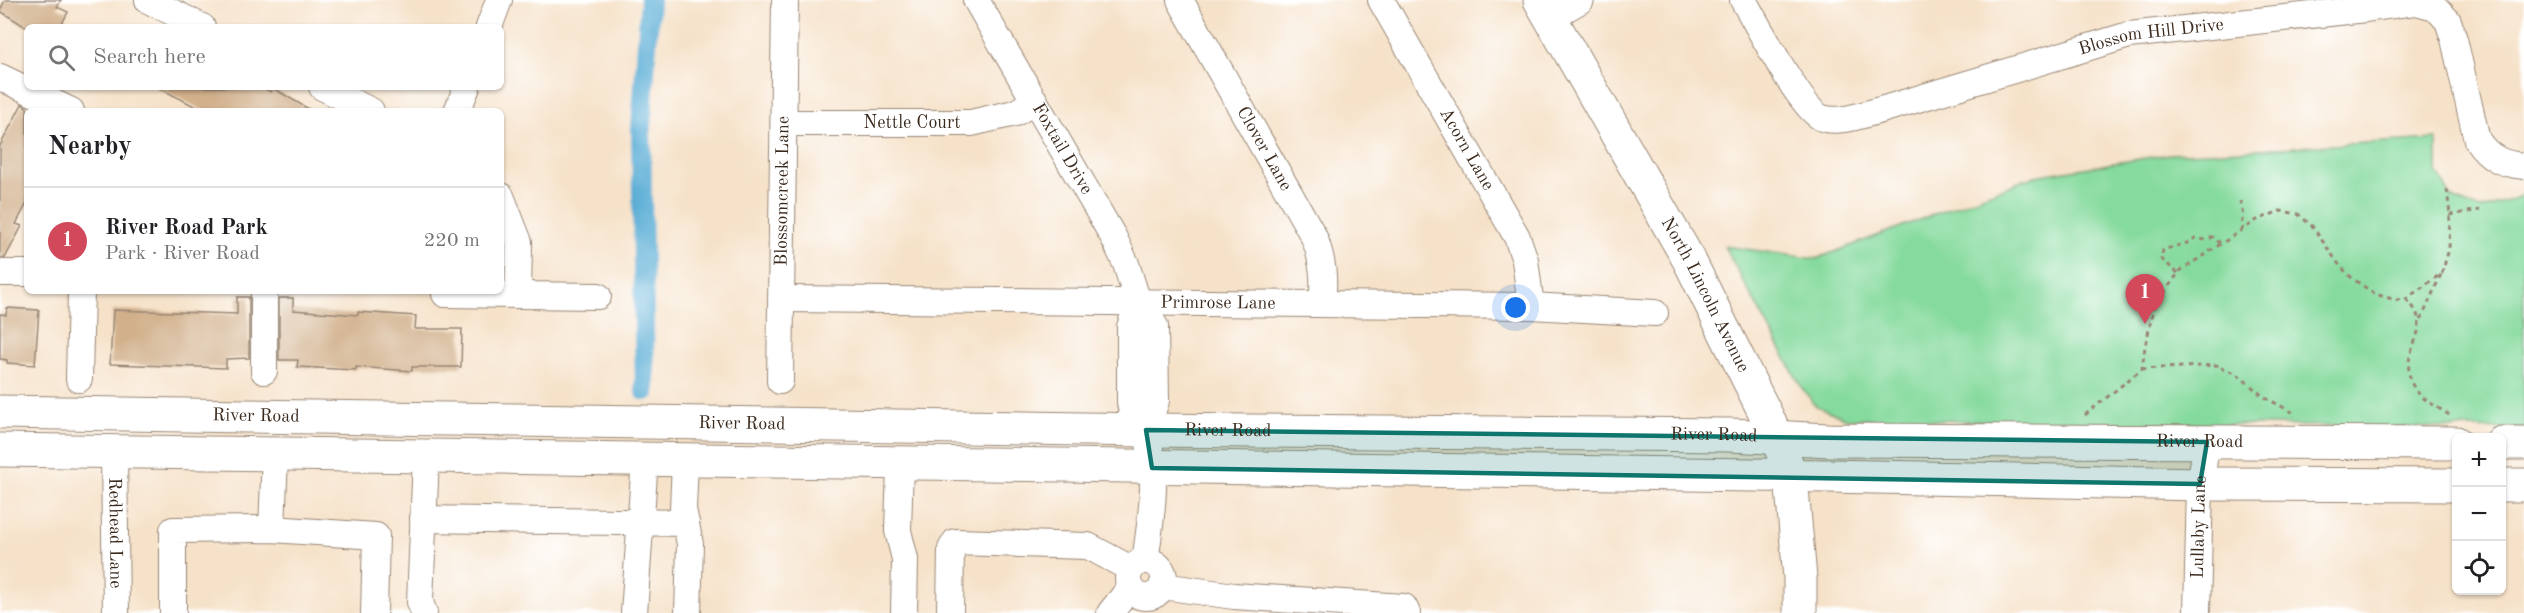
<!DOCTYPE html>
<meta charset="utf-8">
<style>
body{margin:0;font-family:"Old Standard TT",serif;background:#f6f6f6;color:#202124}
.controls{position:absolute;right:18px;bottom:18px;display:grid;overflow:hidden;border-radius:9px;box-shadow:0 2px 4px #0004}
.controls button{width:54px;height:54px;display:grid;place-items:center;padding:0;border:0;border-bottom:2px solid #e0e0e0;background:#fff;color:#202124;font:30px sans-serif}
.you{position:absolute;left:1516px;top:308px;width:21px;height:21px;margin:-15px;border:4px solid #fff;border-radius:50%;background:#1a73e8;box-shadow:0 0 0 9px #1a73e833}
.badge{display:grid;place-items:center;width:39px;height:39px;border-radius:50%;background:#d1495b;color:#fff;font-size:20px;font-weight:700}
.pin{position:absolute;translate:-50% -50px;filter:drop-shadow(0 2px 3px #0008)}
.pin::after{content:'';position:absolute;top:32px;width:21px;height:18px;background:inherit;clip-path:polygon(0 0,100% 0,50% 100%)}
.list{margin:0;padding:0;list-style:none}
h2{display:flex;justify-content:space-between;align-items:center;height:78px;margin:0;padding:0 24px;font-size:26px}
h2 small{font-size:20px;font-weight:400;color:#757577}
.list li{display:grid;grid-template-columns:39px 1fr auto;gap:18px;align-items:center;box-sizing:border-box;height:108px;padding:0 24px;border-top:2px solid #e0e0e0}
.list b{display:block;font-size:22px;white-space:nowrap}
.list p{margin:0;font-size:20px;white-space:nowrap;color:#757577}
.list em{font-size:20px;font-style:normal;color:#757577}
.icon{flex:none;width:33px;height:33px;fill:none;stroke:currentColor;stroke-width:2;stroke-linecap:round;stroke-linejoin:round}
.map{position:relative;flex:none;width:2524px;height:613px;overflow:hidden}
.search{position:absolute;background:#fff;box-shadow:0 2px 4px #0004;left:24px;top:24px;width:480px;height:66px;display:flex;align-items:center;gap:15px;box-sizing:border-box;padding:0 21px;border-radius:9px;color:#757577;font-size:22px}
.panel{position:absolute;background:#fff;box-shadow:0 2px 4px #0004;left:24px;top:108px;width:480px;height:186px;border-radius:9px}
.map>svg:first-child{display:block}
</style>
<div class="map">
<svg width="2524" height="613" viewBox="0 0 2524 613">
<rect width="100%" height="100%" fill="#fff"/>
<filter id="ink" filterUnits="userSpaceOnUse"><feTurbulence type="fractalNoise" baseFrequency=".0167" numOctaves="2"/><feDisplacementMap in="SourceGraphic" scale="12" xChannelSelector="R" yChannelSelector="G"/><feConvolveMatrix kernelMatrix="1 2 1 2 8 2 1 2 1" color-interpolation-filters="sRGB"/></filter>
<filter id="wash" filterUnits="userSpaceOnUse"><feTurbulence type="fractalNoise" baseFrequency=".008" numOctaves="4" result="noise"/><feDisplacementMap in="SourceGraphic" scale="24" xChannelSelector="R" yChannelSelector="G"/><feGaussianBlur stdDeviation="1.35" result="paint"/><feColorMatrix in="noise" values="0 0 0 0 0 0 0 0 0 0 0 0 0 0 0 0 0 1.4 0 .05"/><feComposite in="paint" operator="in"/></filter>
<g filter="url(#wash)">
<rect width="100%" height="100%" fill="#f6e2c9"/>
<path fill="#85da9d" stroke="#60825e" stroke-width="1.5" d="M 2437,139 L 2437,172 L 2451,197 L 2480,210 L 2524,195 L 2524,429 L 1847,419 L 1816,406 L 1802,388 L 1724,246 L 1816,259 L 2035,176 L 2170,154 Z"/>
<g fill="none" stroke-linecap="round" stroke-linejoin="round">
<path stroke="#5aadd5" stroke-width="20" d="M 645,391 L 641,129 L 650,0"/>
</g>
<g id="blocks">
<path fill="#d1b08b" d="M 5,0 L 61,0 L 57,7 L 68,12 L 60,27 L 26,27 L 0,11 Z
M 157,87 L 262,87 L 271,92 L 273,88 L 312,111 L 204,111 Z
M 22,104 L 27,107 L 27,203 L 16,224 L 22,226 L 5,258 L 0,258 L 0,146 Z
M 237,297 L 249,297 L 249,358 L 226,359 L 226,368 L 110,364 L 113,310 L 237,314 Z
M 279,298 L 293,298 L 293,310 L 358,315 L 358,312 L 416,316 L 415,329 L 462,329 L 461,367 L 412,367 L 412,371 L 356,367 L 356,370 L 297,367 L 298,360 L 279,360 Z
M 7,308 L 39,310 L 35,365 L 7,363 L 7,360 L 0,359 L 0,314 L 6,315 Z"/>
</g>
</g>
<g filter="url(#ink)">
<use href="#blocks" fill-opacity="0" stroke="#988674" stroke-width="1.5"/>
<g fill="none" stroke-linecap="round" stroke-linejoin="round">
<defs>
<g id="minor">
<path d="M 148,0 L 202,27"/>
<path id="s1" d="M 976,0 L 1114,238 L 1126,264 L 1138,302 L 1155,326 L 1156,401 L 1146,430"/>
<path id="s2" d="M 1180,0 L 1314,237 C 1323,260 1325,279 1322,304"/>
<path id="s3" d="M 1381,0 L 1517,237 L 1525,260 L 1531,306"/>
<path id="s4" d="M 1743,0 C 1757,23 1801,110 1822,118 C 1839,124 1864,114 1881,110 L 2129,35 L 2366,9 L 2416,2 L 2435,7 L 2448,21 L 2454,39 L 2477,140 C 2489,158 2502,164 2524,166"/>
<path d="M 1550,18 L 1581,0"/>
<path d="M 489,27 L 499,0"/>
<path d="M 0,77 L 71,111"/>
<path d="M 322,87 L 371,111"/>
<path d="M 457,111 L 467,87"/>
<path id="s5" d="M 784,123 L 971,123 L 1015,113 L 1035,101"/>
<path d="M 501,196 L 519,242 L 518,295"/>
<path d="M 0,273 L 27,273"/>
<path d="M 264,291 L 264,371"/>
<path d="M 445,294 L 598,296"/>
<path id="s6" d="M 782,299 L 1531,306 L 1655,313"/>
<path d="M 1138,302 L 1130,327 L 1130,400 C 1130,417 1142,419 1146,432 C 1159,473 1151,520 1145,561"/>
<path d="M 79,379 L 81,291"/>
<path id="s7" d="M 780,381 L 785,0"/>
<path id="s8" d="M 114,452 L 116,613"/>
<path d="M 685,461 L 683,509 L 690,544 L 688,613"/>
<path d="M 900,464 L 898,531 L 905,559 L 904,613"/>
<path d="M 423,519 L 686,523"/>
<path d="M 272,529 L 275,455"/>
<circle cx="1146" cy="579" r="18"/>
<path d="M 1162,586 L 1234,596 L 1404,607 L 1407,613"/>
<path d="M 173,613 L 173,530 L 272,529 L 376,536 L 374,613"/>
<path d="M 424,613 L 420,602 L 426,457"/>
<path d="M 634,613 L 645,460"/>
<path d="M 950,613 L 951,549 L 955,542 L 1088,546 L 1131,569"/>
<path d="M 1110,613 L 1130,588"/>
<path id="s9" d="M 2197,613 L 2200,484 L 2207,442"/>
</g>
<g id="major">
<path id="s10" d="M 1540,0 L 1689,260 L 1778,439 L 1791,477 L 1800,578 L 1800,613"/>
<path id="s11" d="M 0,412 L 1146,430 L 1730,435 L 1829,440 L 2456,443"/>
<path d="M 2502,443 L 2524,443"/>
<path d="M 0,450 L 1828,476 L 2200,484 L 2456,485"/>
<path d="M 2502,485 L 2524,485"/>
</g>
</defs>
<use href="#minor" stroke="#988674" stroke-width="28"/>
<use href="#major" stroke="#988674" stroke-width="35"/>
<path stroke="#988674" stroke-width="3" stroke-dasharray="4.5 4.5" stroke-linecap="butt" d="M 2240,201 L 2243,216 L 2241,225 L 2243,229
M 2450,215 L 2480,210
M 2178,273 L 2161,259 L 2163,250 L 2187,243 L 2195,238 L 2206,240 L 2213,237 L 2220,243
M 2406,299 C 2438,329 2399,347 2411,381 C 2416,398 2439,407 2452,417
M 2421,320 L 2441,274
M 2142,369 L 2221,365 L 2223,369 L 2236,373 L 2264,397 L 2292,412 L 2294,417
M 2085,415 L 2142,369 L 2145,346 L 2155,305 L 2180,271 L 2257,220 L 2280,211 L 2298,214 L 2312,226 L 2340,266 L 2353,279 L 2375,294 L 2396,300 L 2406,299 L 2442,273 L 2449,249 L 2450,215 L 2447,189"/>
<use href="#minor" stroke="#fff" stroke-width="26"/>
<use href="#major" stroke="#fff" stroke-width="33"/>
</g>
</g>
<path fill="#0f766e" fill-opacity="0.2" stroke="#0f766e" stroke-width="4.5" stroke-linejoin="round" d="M 1146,430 L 2207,442 L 2200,484 L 1152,468 Z"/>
<g text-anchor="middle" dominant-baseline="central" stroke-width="4.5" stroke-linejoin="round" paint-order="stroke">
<g font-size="18" fill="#3b2a1e" stroke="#fff">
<text stroke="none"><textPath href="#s4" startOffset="484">Blossom Hill Drive</textPath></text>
<text stroke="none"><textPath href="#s5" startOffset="128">Nettle Court</textPath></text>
<text stroke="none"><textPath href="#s2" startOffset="171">Clover Lane</textPath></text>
<text stroke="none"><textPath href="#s1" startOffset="172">Foxtail Drive</textPath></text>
<text stroke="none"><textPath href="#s3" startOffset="172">Acorn Lane</textPath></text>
<text stroke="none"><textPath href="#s7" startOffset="190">Blossomcreek Lane</textPath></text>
<text stroke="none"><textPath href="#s10" startOffset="338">North Lincoln Avenue</textPath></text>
<text stroke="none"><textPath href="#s6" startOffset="436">Primrose Lane</textPath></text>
<text stroke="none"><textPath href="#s11" startOffset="256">River Road</textPath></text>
<text stroke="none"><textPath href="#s11" startOffset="742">River Road</textPath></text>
<text stroke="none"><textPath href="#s11" startOffset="1228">River Road</textPath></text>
<text stroke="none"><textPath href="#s11" startOffset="1714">River Road</textPath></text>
<text stroke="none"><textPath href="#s11" startOffset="2200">River Road</textPath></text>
<text stroke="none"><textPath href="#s9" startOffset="86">Lullaby Lane</textPath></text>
<text stroke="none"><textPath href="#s8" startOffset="81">Redhead Lane</textPath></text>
</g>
</g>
</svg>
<div class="controls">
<button>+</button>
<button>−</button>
<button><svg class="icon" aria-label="locate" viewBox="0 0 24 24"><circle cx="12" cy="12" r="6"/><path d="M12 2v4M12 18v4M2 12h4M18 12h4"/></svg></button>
</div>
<div class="you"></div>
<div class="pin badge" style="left:2145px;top:324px">1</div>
<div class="search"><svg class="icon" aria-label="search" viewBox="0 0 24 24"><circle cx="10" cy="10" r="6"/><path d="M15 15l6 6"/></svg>Search here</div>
<section class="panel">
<h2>Nearby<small></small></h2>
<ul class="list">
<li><span class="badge">1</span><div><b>River Road Park</b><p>Park · River Road</p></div><em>220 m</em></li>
</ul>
</section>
</div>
